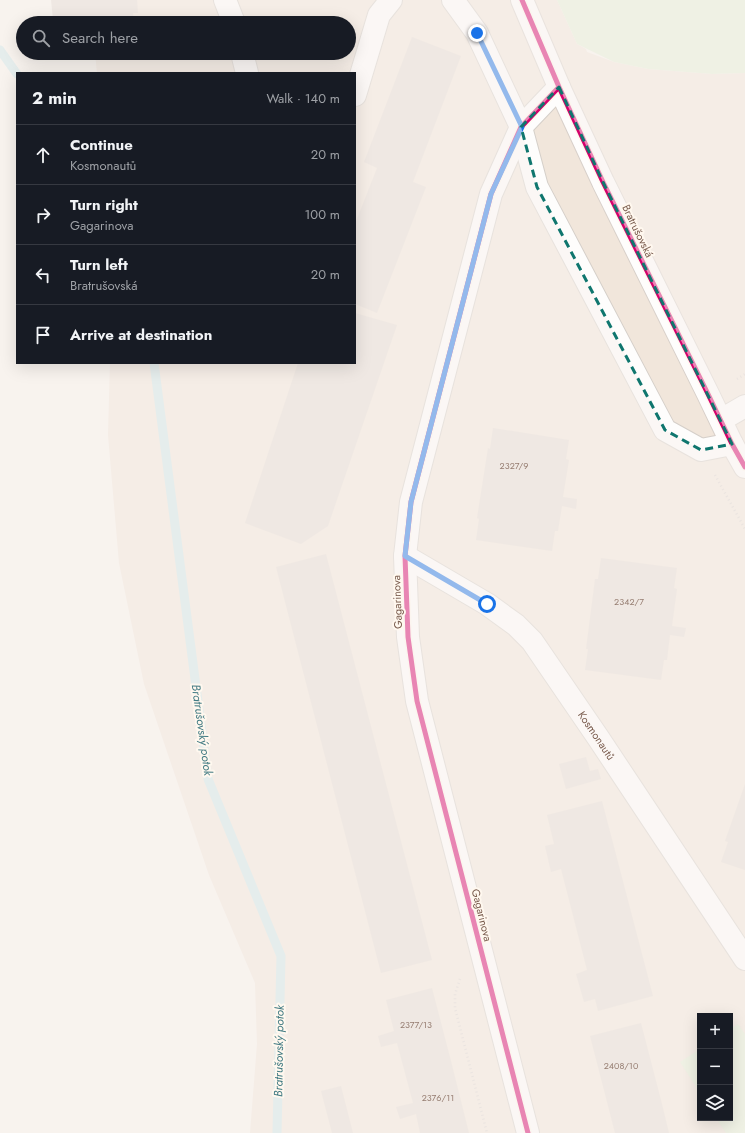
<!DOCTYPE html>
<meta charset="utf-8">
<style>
body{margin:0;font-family:Jost,sans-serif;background:#242831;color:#f1f3f6}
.controls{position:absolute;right:12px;bottom:12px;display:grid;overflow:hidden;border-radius:0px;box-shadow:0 4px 16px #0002}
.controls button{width:36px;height:36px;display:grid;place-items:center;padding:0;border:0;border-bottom:1px solid #363941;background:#171b24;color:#f1f3f6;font:20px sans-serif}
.stop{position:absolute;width:12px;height:12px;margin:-9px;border:3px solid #1a73e8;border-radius:50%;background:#fff}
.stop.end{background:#1a73e8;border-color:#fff;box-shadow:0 1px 4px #0008}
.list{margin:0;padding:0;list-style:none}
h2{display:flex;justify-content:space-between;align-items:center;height:52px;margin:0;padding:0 16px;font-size:17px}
h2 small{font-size:13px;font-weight:400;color:#9ea1a6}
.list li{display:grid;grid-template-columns:26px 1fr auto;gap:12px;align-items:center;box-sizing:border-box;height:60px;padding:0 16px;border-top:1px solid #363941}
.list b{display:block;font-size:15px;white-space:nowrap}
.list p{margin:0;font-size:13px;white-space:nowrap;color:#9ea1a6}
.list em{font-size:13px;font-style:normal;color:#9ea1a6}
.icon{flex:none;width:22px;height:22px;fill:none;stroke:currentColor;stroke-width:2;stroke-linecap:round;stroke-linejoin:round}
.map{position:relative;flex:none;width:745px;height:1133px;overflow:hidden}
.search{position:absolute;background:#171b24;box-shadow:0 4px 16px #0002;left:16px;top:16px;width:340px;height:44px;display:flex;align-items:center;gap:10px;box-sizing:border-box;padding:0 14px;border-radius:22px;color:#9ea1a6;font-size:15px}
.panel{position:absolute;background:#171b24;box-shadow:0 4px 16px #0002;left:16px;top:72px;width:340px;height:292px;border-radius:0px}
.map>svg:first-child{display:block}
</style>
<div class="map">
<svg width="745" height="1133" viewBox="0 0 745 1133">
<rect width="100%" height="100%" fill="#f8f3ee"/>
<path fill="#f1e6db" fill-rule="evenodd" d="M 91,0 L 557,0 L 577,44 L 586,49 L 587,52 L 614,62 L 648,69 L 712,74 L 745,73 L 745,1133 L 250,1133 L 257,1044 L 255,983 L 209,875 L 144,684 L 119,563 L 108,435 L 110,363 L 355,363 L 355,73 L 97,73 L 95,53 L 349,53 L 349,23 L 93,23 ZM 700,1016 L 730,1016 L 730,1118 L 700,1118 Z"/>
<path fill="#e5efd8" d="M 557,0 L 745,0 L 745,73 L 712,74 L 648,69 L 614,62 L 577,44 Z
M 738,1024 L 745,1034 L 745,1133 L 726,1133 L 716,1118 L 730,1118 L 730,1029 Z
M 700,1049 L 700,1093 L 680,1062 Z"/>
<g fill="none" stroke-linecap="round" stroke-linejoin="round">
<path stroke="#cee7e9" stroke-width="9" d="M 0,50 L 17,74
M 154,363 L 208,779 L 281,956 L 277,1133"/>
</g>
<path fill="#e5dcd5" d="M 51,0 L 137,0 L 138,13 L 133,13 L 134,23 L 59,23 L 58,19 L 53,20 Z
M 412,37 L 461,56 L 413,182 L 426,187 L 377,313 L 355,304 L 355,224 L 377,168 L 364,162 Z
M 90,53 L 108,53 L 109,55 L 90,56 Z
M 355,313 L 397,325 L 328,526 L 301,544 L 245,523 L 298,363 L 355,363 Z
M 493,428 L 569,440 L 566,459 L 569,460 L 563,497 L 577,499 L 576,509 L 562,506 L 558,531 L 555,531 L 552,551 L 476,540 L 479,519 L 477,518 L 488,448 L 490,449 Z
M 326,554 L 432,960 L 381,973 L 276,567 Z
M 601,558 L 677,568 L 674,588 L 677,589 L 672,626 L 686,628 L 684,637 L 670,635 L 667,660 L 664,660 L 661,680 L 585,670 L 588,649 L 586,649 L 595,579 L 598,579 Z
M 586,757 L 590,771 L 598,769 L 601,779 L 566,789 L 559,764 Z
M 745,784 L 745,870 L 721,862 L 728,842 L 725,841 Z
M 602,801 L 653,996 L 598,1011 L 595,999 L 584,1002 L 576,974 L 587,970 L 561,869 L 551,872 L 545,846 L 554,844 L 547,815 Z
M 432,988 L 451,1061 L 469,1133 L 420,1133 L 416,1114 L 400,1119 L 396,1107 L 413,1103 L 397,1043 L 381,1047 L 378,1036 L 394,1031 L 386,1000 Z
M 641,1023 L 662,1104 L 669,1133 L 615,1133 L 590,1036 Z
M 341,1086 L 353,1133 L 332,1133 L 321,1091 Z"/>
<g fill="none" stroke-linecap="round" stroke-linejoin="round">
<defs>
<g id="minor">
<path d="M 225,0 L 234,23"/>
<path d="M 453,0 L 477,33 L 521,127 L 537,187 L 665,430 L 701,450 L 732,444"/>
<path d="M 242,53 L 247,73"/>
<path d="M 355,95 L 379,15 L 391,0"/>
<path d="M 721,420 L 745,406"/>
<path id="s1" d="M 405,556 L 487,604 L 516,625 L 532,641 L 599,739 L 745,959"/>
<path d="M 528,1133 L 417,701 L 408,637 L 405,556 L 411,502 L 491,194 L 521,127 L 559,87"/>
</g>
<path id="secondary" d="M 522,0 L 559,87 L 603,182 L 708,394 L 732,444 L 745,467"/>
</defs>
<use href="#minor" stroke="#d5cfc9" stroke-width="24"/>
<use href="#secondary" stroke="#d8d0ca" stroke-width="24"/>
<path stroke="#dad3cf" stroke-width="2.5" stroke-dasharray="1 3" stroke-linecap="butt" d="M 737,379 L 745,374
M 715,475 L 745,529
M 460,979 L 455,994 L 455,1008 L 487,1133"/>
<use href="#minor" stroke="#fefdfc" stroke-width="22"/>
<use href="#secondary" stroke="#fefdfc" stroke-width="22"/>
<defs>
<path id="cycleway" d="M 522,0 L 559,87 L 603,182 L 708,394 L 732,444 L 745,467
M 528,1133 L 417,701 L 408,637 L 405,556 L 411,502 L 491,194 L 521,127 L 559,87"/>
</defs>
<use href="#cycleway" stroke="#fff8ef" stroke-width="8"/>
<use href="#cycleway" stroke="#d6006c" stroke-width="5"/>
</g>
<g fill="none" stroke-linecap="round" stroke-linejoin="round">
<path stroke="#1a73e8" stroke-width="5" d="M 477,33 L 522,127 L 491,194 L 411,502 L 405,556 L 487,604"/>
</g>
<path d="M0 0H745V1133H0ZM 559,87 L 603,182 L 732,444 L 701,450 L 665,430 L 537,187 L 521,127 Z" fill="#f8f3ee" fill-opacity=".55" fill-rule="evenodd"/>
<path fill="none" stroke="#0f766e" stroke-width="3" stroke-dasharray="8 5" stroke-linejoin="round" d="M 559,87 L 603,182 L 732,444 L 701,450 L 665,430 L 537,187 L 521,127 Z"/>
<g text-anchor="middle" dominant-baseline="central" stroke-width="4" stroke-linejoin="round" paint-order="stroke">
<g font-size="9" fill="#957c70">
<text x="514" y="465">2327/9</text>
<text x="629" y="601">2342/7</text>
<text x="416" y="1024">2377/13</text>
<text x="621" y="1065">2408/10</text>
<text x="438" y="1097">2376/11</text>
</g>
<g font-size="11" fill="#785a4c" stroke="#fff8ef">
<text transform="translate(638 231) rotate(64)">Bratrušovská</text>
<text transform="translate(397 602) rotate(-92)">Gagarinova</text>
<text stroke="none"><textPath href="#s1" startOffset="268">Kosmonautů</textPath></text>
<text transform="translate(482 915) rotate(76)">Gagarinova</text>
</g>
<g font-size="12" font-style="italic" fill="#427b83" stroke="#fff8ef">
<text transform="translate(202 730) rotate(82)">Bratrušovský potok</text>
<text transform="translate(279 1051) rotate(-89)">Bratrušovský potok</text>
</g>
</g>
</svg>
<div class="controls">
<button>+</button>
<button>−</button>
<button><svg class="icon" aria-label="layers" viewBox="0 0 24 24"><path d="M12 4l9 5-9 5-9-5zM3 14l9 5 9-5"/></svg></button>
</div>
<div class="stop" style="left:487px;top:604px"></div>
<div class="stop end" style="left:477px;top:33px"></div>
<div class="search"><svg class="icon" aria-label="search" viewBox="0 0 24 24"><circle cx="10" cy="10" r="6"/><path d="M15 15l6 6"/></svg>Search here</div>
<section class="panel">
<h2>2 min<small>Walk · 140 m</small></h2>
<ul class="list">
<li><svg class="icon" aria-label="ahead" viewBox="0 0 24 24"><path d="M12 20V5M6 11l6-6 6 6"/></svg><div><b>Continue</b><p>Kosmonautů</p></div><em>20 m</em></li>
<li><svg class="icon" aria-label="right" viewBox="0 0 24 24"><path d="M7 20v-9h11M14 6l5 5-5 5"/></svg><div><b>Turn right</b><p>Gagarinova</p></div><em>100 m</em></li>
<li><svg class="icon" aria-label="left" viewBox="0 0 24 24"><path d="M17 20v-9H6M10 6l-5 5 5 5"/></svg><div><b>Turn left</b><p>Bratrušovská</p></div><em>20 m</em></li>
<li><svg class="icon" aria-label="arrive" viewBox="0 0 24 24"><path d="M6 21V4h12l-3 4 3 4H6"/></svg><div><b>Arrive at destination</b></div></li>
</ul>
</section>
</div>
